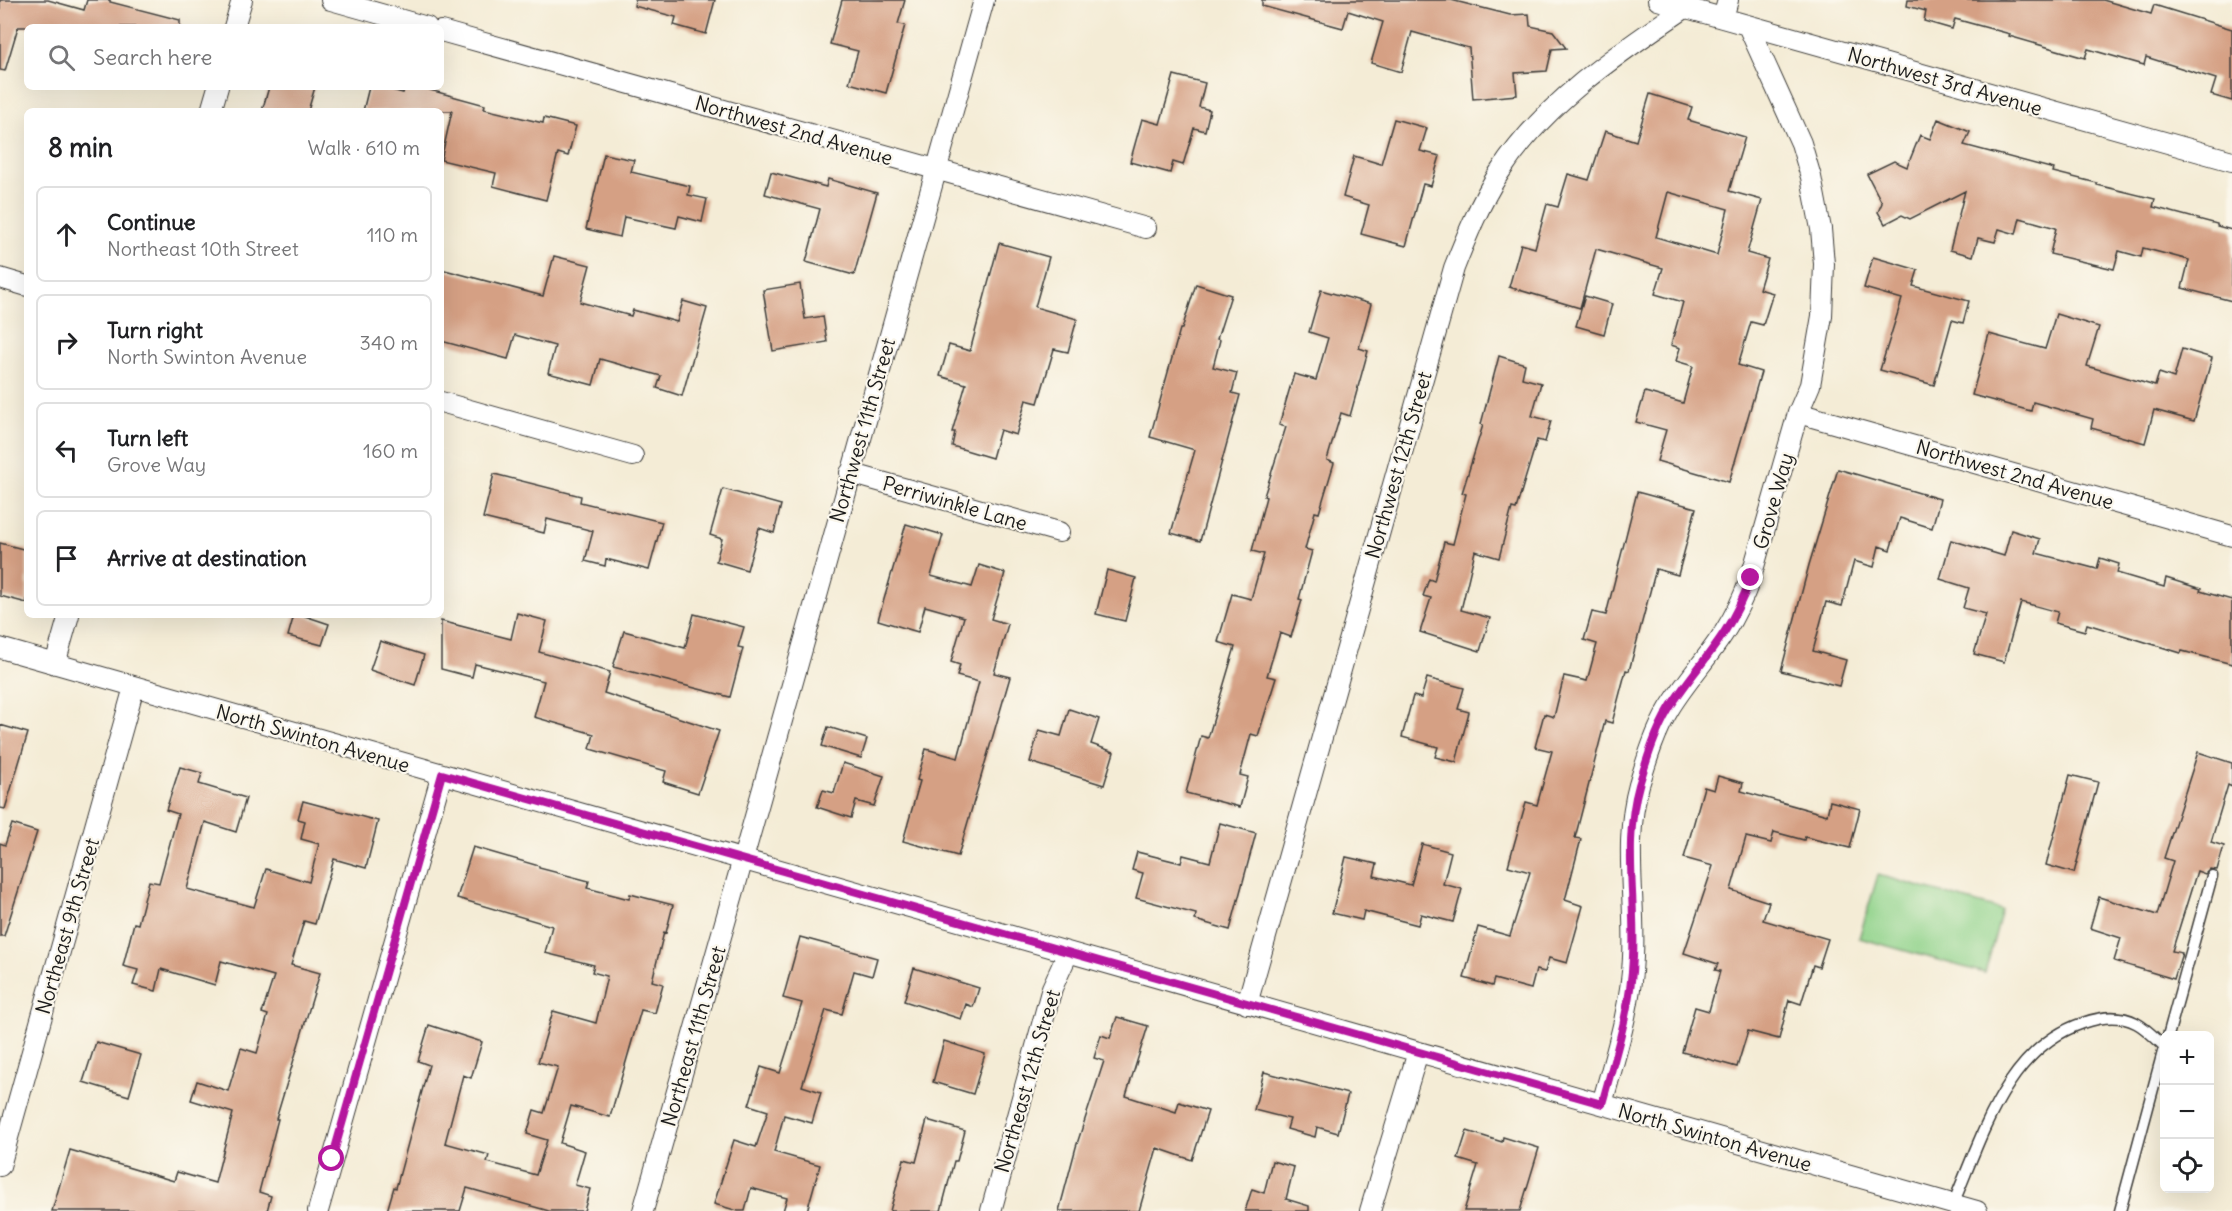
<!DOCTYPE html>
<meta charset="utf-8">
<style>
body{margin:0;font-family:Delius,sans-serif;background:#f2f2f2;color:#202124}
.controls{position:absolute;right:18px;bottom:18px;display:grid;overflow:hidden;border-radius:9px;box-shadow:0 6px 24px #0002}
.controls button{width:54px;height:54px;display:grid;place-items:center;padding:0;border:0;border-bottom:2px solid #e0e0e0;background:#fff;color:#202124;font:30px sans-serif}
.stop{position:absolute;width:18px;height:18px;margin:-14px;border:4px solid #b5179e;border-radius:50%;background:#fff}
.stop.end{background:#b5179e;border-color:#fff;box-shadow:0 2px 6px #0008}
.list{margin:0;padding:0;list-style:none}
h2{display:flex;justify-content:space-between;align-items:center;height:78px;margin:0;padding:0 24px;font-size:26px}
h2 small{font-size:20px;font-weight:400;color:#757577}
.list li{display:grid;grid-template-columns:39px 1fr auto;gap:18px;align-items:center;box-sizing:border-box;height:96px;margin:0 12px 12px;padding:0 12px;border:2px solid #e0e0e0;border-radius:9px}
.list b{display:block;font-size:22px;white-space:nowrap}
.list p{margin:0;font-size:20px;white-space:nowrap;color:#757577}
.list em{font-size:20px;font-style:normal;color:#757577}
.icon{flex:none;width:33px;height:33px;fill:none;stroke:currentColor;stroke-width:2;stroke-linecap:round;stroke-linejoin:round}
.map{position:relative;flex:none;width:2232px;height:1211px;overflow:hidden}
.search{position:absolute;background:#fff;box-shadow:0 6px 24px #0002;left:24px;top:24px;width:420px;height:66px;display:flex;align-items:center;gap:15px;box-sizing:border-box;padding:0 21px;border-radius:9px;color:#757577;font-size:22px}
.panel{position:absolute;background:#fff;box-shadow:0 6px 24px #0002;left:24px;top:108px;width:420px;height:510px;border-radius:9px}
.map>svg:first-child{display:block}
</style>
<div class="map">
<svg width="2232" height="1211" viewBox="0 0 2232 1211">
<rect width="100%" height="100%" fill="#fbf7ec"/>
<filter id="ink" filterUnits="userSpaceOnUse"><feTurbulence type="fractalNoise" baseFrequency=".0167" numOctaves="2"/><feDisplacementMap in="SourceGraphic" scale="12" xChannelSelector="R" yChannelSelector="G"/><feConvolveMatrix kernelMatrix="1 2 1 2 8 2 1 2 1" color-interpolation-filters="sRGB"/></filter>
<filter id="wash" filterUnits="userSpaceOnUse"><feTurbulence type="fractalNoise" baseFrequency=".008" numOctaves="4" result="noise"/><feDisplacementMap in="SourceGraphic" scale="24" xChannelSelector="R" yChannelSelector="G"/><feGaussianBlur stdDeviation="1.35" result="paint"/><feColorMatrix in="noise" values="0 0 0 0 0 0 0 0 0 0 0 0 0 0 0 0 0 1.4 0 .05"/><feComposite in="paint" operator="in"/></filter>
<g filter="url(#wash)">
<rect width="100%" height="100%" fill="#f4ecd6"/>
<path fill="#91d38b" stroke="#567854" stroke-width="1.5" d="M 1878,875 L 2002,910 L 1985,973 L 1859,938 Z"/>
<g id="blocks">
<path fill="#d5a084" fill-rule="evenodd" d="M 0,0 L 48,0 L 84,10 L 87,0 L 110,0 L 110,2 L 180,20 L 180,27 L 18,27 L 5,71 L 0,70 Z
M 635,0 L 715,0 L 706,34 L 674,25 L 676,17 L 634,6 Z
M 842,0 L 905,0 L 898,24 L 905,25 L 886,93 L 849,83 L 858,51 L 830,44 Z
M 1262,0 L 1451,0 L 1510,15 L 1529,14 L 1530,26 L 1553,31 L 1566,48 L 1552,49 L 1547,71 L 1515,73 L 1517,95 L 1473,99 L 1469,48 L 1412,32 L 1401,72 L 1371,63 L 1383,22 L 1348,11 L 1343,28 L 1262,6 Z
M 1908,0 L 2103,0 L 2151,14 L 2154,5 L 2232,29 L 2232,101 L 2211,95 L 2216,79 L 2146,57 L 2144,65 L 2088,49 L 2085,58 L 2009,36 L 2010,34 L 1955,19 L 1952,29 L 1924,21 L 1926,11 L 1907,6 Z
M 1174,75 L 1205,83 L 1199,107 L 1210,110 L 1205,131 L 1194,128 L 1183,165 L 1173,162 L 1170,173 L 1130,162 L 1142,119 L 1160,124 Z
M 269,87 L 315,87 L 308,111 L 262,111 Z
M 369,87 L 381,87 L 403,93 L 405,87 L 431,87 L 430,90 L 485,105 L 484,109 L 543,123 L 544,118 L 576,126 L 568,156 L 558,153 L 546,200 L 493,186 L 496,173 L 441,160 L 452,111 L 363,111 Z
M 1650,94 L 1692,107 L 1688,120 L 1745,137 L 1729,191 L 1762,200 L 1747,253 L 1768,259 L 1759,289 L 1773,293 L 1763,325 L 1751,322 L 1738,365 L 1761,372 L 1729,482 L 1657,461 L 1666,430 L 1636,422 L 1645,392 L 1683,403 L 1693,366 L 1676,361 L 1680,348 L 1671,345 L 1683,302 L 1655,294 L 1663,268 L 1596,249 L 1580,308 L 1509,287 L 1521,244 L 1535,248 L 1547,204 L 1558,207 L 1568,174 L 1589,180 L 1605,131 L 1636,141 ZM 1668,192 L 1728,209 L 1717,255 L 1656,237 Z
M 1394,119 L 1427,128 L 1420,151 L 1440,156 L 1431,186 L 1423,184 L 1406,246 L 1361,234 L 1369,205 L 1343,197 L 1354,156 L 1381,164 Z
M 1938,119 L 1970,132 L 1964,145 L 2054,169 L 2053,172 L 2097,183 L 2097,185 L 2155,199 L 2153,207 L 2217,224 L 2217,226 L 2232,230 L 2232,301 L 2182,288 L 2189,260 L 2143,248 L 2141,257 L 2119,251 L 2114,269 L 2050,254 L 2056,228 L 2020,218 L 2016,234 L 1999,229 L 1995,242 L 1978,238 L 1973,256 L 1950,250 L 1965,191 L 1910,219 L 1902,215 L 1885,224 L 1878,212 L 1882,203 L 1867,174 L 1894,161 L 1907,167 L 1920,135 L 1930,139 Z
M 604,154 L 634,160 L 631,172 L 690,186 L 688,195 L 707,199 L 702,222 L 679,216 L 676,228 L 624,217 L 620,237 L 586,229 Z
M 771,172 L 826,187 L 828,179 L 877,193 L 854,275 L 806,262 L 820,209 L 765,194 Z
M 999,243 L 1049,257 L 1035,307 L 1077,319 L 1068,352 L 1054,349 L 1038,403 L 1026,400 L 1016,435 L 1000,430 L 992,458 L 952,446 L 955,432 L 952,432 L 966,384 L 940,376 L 949,345 L 970,351 Z
M 554,256 L 590,265 L 580,302 L 631,316 L 633,310 L 677,322 L 683,301 L 707,308 L 682,396 L 657,388 L 661,376 L 600,359 L 593,385 L 548,373 L 555,346 L 515,335 L 508,359 L 441,341 L 441,269 L 543,296 Z
M 1873,257 L 1918,270 L 1913,286 L 1969,301 L 1963,323 L 1952,320 L 1934,385 L 1880,370 L 1902,299 L 1864,288 Z
M 800,284 L 805,319 L 823,316 L 827,342 L 773,351 L 763,290 Z
M 1196,284 L 1231,295 L 1217,339 L 1220,340 L 1213,367 L 1237,373 L 1232,393 L 1240,395 L 1200,541 L 1171,533 L 1195,450 L 1150,437 L 1180,329 L 1182,329 Z
M 1321,290 L 1371,304 L 1359,348 L 1368,351 L 1350,416 L 1341,413 L 1327,460 L 1334,463 L 1319,513 L 1315,512 L 1305,549 L 1312,551 L 1299,599 L 1302,600 L 1291,637 L 1280,633 L 1267,676 L 1276,678 L 1258,736 L 1251,734 L 1240,775 L 1248,777 L 1240,807 L 1186,793 L 1201,736 L 1208,738 L 1235,647 L 1218,642 L 1232,594 L 1251,599 L 1264,554 L 1252,551 L 1266,497 L 1264,496 L 1286,427 L 1279,425 L 1294,374 L 1316,380 L 1328,338 L 1309,332 Z
M 1585,296 L 1612,304 L 1604,334 L 1576,326 Z
M 2056,314 L 2099,327 L 2087,366 L 2155,386 L 2159,373 L 2174,378 L 2182,349 L 2212,358 L 2194,421 L 2154,410 L 2145,443 L 2091,428 L 2093,419 L 2033,402 L 2031,411 L 1972,395 L 1989,334 L 2045,349 Z
M 1499,356 L 1525,364 L 1522,378 L 1541,383 L 1532,416 L 1551,421 L 1545,442 L 1537,440 L 1516,509 L 1512,508 L 1499,558 L 1475,551 L 1461,610 L 1490,618 L 1480,651 L 1420,632 L 1431,598 L 1423,596 L 1429,579 L 1434,581 L 1444,542 L 1453,544 L 1466,494 L 1462,493 L 1483,425 L 1481,424 Z
M 1838,469 L 1940,499 L 1932,528 L 1900,518 L 1890,550 L 1879,546 L 1874,567 L 1854,561 L 1842,606 L 1826,602 L 1813,651 L 1846,660 L 1839,686 L 1781,671 L 1809,565 Z
M 494,474 L 581,496 L 580,502 L 662,522 L 649,570 L 606,559 L 605,566 L 585,561 L 593,531 L 547,519 L 544,533 L 483,518 Z
M 723,489 L 781,505 L 774,533 L 759,528 L 747,570 L 716,561 L 722,539 L 710,535 Z
M 1637,492 L 1696,508 L 1678,575 L 1656,569 L 1629,671 L 1626,670 L 1612,723 L 1605,721 L 1575,838 L 1581,839 L 1565,900 L 1583,906 L 1567,963 L 1549,958 L 1545,972 L 1536,970 L 1531,989 L 1494,979 L 1492,986 L 1464,978 L 1478,927 L 1510,936 L 1530,872 L 1508,866 L 1526,802 L 1537,805 L 1552,751 L 1535,747 L 1544,714 L 1554,717 L 1564,676 L 1587,681 L 1597,644 L 1584,640 L 1592,612 L 1606,615 Z
M 906,524 L 943,535 L 931,576 L 972,587 L 979,565 L 1005,573 L 991,619 L 1008,624 L 994,673 L 1010,677 L 958,856 L 903,841 L 920,781 L 917,780 L 926,749 L 958,758 L 979,682 L 957,676 L 960,665 L 951,662 L 964,617 L 925,606 L 918,632 L 878,620 Z
M 2011,530 L 2040,539 L 2036,553 L 2097,569 L 2100,558 L 2119,564 L 2117,573 L 2164,587 L 2166,578 L 2201,589 L 2200,591 L 2232,600 L 2232,664 L 2182,651 L 2181,653 L 2087,624 L 2085,631 L 2055,623 L 2058,612 L 2021,602 L 2004,662 L 1974,654 L 1986,614 L 1963,608 L 1969,588 L 1940,579 L 1951,540 L 2004,556 Z
M 0,543 L 27,550 L 27,603 L 0,596 Z
M 1107,570 L 1136,578 L 1125,621 L 1096,614 Z
M 517,613 L 547,621 L 539,652 L 610,672 L 604,693 L 719,731 L 698,793 L 663,782 L 666,771 L 590,749 L 594,734 L 534,717 L 544,681 L 475,664 L 472,677 L 441,669 L 441,621 L 511,639 Z
M 694,614 L 744,627 L 738,647 L 743,648 L 730,697 L 613,667 L 624,631 L 685,648 Z
M 294,615 L 302,615 L 329,624 L 322,645 L 288,636 Z
M 380,641 L 424,655 L 415,685 L 370,670 Z
M 1427,678 L 1464,688 L 1458,709 L 1469,712 L 1456,762 L 1435,757 L 1438,747 L 1402,737 L 1413,696 L 1421,698 Z
M 1069,709 L 1099,719 L 1091,744 L 1114,752 L 1104,785 L 1030,762 L 1039,730 L 1061,736 Z
M 0,725 L 28,733 L 5,809 L 0,808 Z
M 828,727 L 867,739 L 861,758 L 822,746 Z
M 2198,752 L 2232,763 L 2232,787 L 2228,785 L 2211,842 L 2224,846 L 2217,870 L 2210,869 L 2205,874 L 2197,871 L 2172,951 L 2182,953 L 2174,979 L 2114,961 L 2121,938 L 2090,928 L 2099,897 L 2157,915 L 2173,861 L 2164,858 Z
M 843,763 L 884,776 L 874,806 L 856,801 L 851,818 L 817,807 L 823,790 L 834,793 Z
M 180,767 L 202,773 L 199,784 L 246,798 L 236,832 L 205,822 L 187,889 L 254,907 L 266,869 L 309,882 L 319,844 L 301,839 L 305,821 L 298,819 L 303,801 L 378,821 L 366,868 L 334,859 L 315,924 L 304,921 L 291,965 L 320,973 L 276,1119 L 278,1119 L 259,1192 L 271,1196 L 267,1211 L 52,1211 L 70,1150 L 174,1181 L 177,1172 L 215,1183 L 233,1113 L 191,1100 L 197,1081 L 228,1091 L 241,1048 L 257,1053 L 268,1015 L 262,1013 L 274,976 L 221,961 L 215,985 L 161,969 L 156,991 L 133,985 L 138,970 L 123,966 L 134,923 L 138,924 L 149,881 L 159,883 L 178,814 L 166,810 Z
M 2070,775 L 2098,782 L 2074,873 L 2046,865 Z
M 1718,776 L 1743,783 L 1741,791 L 1827,815 L 1830,801 L 1860,809 L 1850,848 L 1805,837 L 1804,840 L 1774,832 L 1771,843 L 1746,837 L 1731,890 L 1769,902 L 1763,920 L 1828,939 L 1819,967 L 1813,965 L 1801,1004 L 1789,1000 L 1779,1039 L 1748,1031 L 1737,1067 L 1682,1052 L 1695,1007 L 1709,1011 L 1720,971 L 1715,970 L 1718,964 L 1684,953 L 1713,866 L 1684,858 L 1704,787 L 1714,790 Z
M 1220,823 L 1256,833 L 1230,930 L 1195,920 L 1196,914 L 1136,898 L 1143,873 L 1132,870 L 1137,852 L 1181,863 L 1183,855 L 1210,862 Z
M 12,824 L 37,832 L 4,936 L 0,936 L 0,843 L 5,845 Z
M 1422,844 L 1451,852 L 1443,884 L 1462,889 L 1453,922 L 1421,914 L 1418,925 L 1364,911 L 1362,920 L 1332,913 L 1346,857 L 1377,864 L 1374,876 L 1411,885 Z
M 473,847 L 539,866 L 539,868 L 589,881 L 587,888 L 629,899 L 630,894 L 673,905 L 666,933 L 664,932 L 652,981 L 663,984 L 655,1013 L 641,1010 L 610,1117 L 571,1106 L 560,1143 L 585,1151 L 575,1185 L 590,1189 L 584,1211 L 549,1211 L 467,1188 L 460,1211 L 387,1211 L 394,1187 L 396,1188 L 429,1065 L 418,1061 L 429,1025 L 482,1042 L 471,1078 L 463,1075 L 445,1143 L 489,1155 L 487,1162 L 536,1175 L 547,1140 L 527,1134 L 534,1110 L 544,1113 L 558,1067 L 538,1062 L 553,1011 L 596,1023 L 607,976 L 592,972 L 594,965 L 545,953 L 552,926 L 457,898 Z
M 800,937 L 877,958 L 872,976 L 854,971 L 842,1014 L 826,1010 L 802,1086 L 821,1092 L 812,1123 L 784,1115 L 774,1152 L 820,1165 L 807,1211 L 783,1211 L 787,1198 L 751,1188 L 745,1211 L 738,1211 L 714,1204 L 734,1140 L 756,1147 L 768,1111 L 749,1105 L 761,1067 L 780,1073 L 802,1003 L 783,998 Z
M 914,968 L 979,988 L 973,1007 L 966,1004 L 961,1019 L 904,1001 Z
M 1117,1017 L 1148,1026 L 1126,1096 L 1176,1112 L 1179,1102 L 1208,1111 L 1192,1160 L 1157,1148 L 1139,1211 L 1059,1211 L 1076,1147 L 1104,1061 L 1094,1058 L 1101,1035 L 1110,1038 Z
M 944,1041 L 985,1054 L 973,1094 L 933,1082 Z
M 96,1042 L 141,1055 L 129,1096 L 83,1082 Z
M 1264,1072 L 1348,1094 L 1338,1133 L 1317,1127 L 1315,1137 L 1287,1129 L 1290,1119 L 1254,1110 Z
M 927,1120 L 965,1131 L 957,1161 L 954,1161 L 941,1211 L 890,1211 L 904,1159 L 916,1162 Z
M 1467,1131 L 1502,1142 L 1503,1137 L 1539,1148 L 1520,1211 L 1464,1211 L 1478,1165 L 1458,1159 Z
M 1272,1161 L 1294,1167 L 1286,1199 L 1309,1206 L 1309,1211 L 1245,1211 L 1252,1189 L 1264,1193 Z"/>
</g>
</g>
<g filter="url(#ink)">
<use href="#blocks" fill-opacity="0" stroke="#3c3b38" stroke-width="1.5"/>
<g fill="none" stroke-linecap="round" stroke-linejoin="round">
<defs>
<path id="service" d="M 2168,1036 L 2212,876
M 1953,1204 C 1982,1137 2006,1049 2083,1023 C 2100,1017 2119,1014 2136,1023 C 2146,1028 2156,1039 2164,1046
M 2120,1211 L 2164,1048"/>
<path id="minor" d="M 331,0 L 427,27
M 1658,0 L 2232,161
M 1723,18 L 1728,0
M 234,27 L 242,0
M 441,31 L 1146,228
M 211,111 L 218,87
M 0,278 L 27,286
M 441,402 L 633,456
M 1798,413 L 2232,536
M 850,473 L 1059,532
M 0,648 L 1977,1211
M 55,664 L 69,615
M 1247,1004 L 1454,268 C 1467,235 1480,203 1499,173 C 1544,103 1617,54 1685,8
M 1602,1104 C 1615,1056 1631,1008 1633,957 C 1636,899 1623,842 1639,785 C 1647,759 1655,732 1669,709 C 1686,681 1708,658 1725,631 C 1736,614 1744,596 1751,577 L 1798,413 L 1810,385 L 1822,316 L 1824,264 L 1821,229 L 1811,177 L 1801,143 L 1748,26
M 0,1166 L 134,687
M 318,1211 L 442,774
M 643,1211 C 759,808 870,403 984,0
M 991,1211 L 1052,988 L 1068,953
M 1370,1211 L 1418,1052"/>
</defs>
<use href="#service" stroke="#3c3b38" stroke-width="13"/>
<use href="#minor" stroke="#3c3b38" stroke-width="22"/>
<use href="#service" stroke="#fff" stroke-width="10"/>
<use href="#minor" stroke="#fff" stroke-width="20"/>
</g>
</g>
<g fill="none" stroke-linecap="round" stroke-linejoin="round" filter="url(#ink)">
<path stroke="#b5179e" stroke-width="8" d="M 332,1159 L 442,774 L 1602,1104 C 1615,1056 1631,1008 1633,957 C 1636,899 1623,842 1639,785 C 1647,759 1655,732 1669,709 C 1686,681 1708,658 1725,631 C 1736,614 1744,596 1751,578"/>
</g>
<g text-anchor="middle" dominant-baseline="central" stroke-width="4.5" stroke-linejoin="round" paint-order="stroke">
<g font-size="20" fill="#1c1c1c" stroke="#fbf7ec">
<text transform="translate(1945 81) rotate(16)">Northwest 3rd Avenue</text>
<text transform="translate(794 130) rotate(16)">Northwest 2nd Avenue</text>
<text transform="translate(862 430) rotate(-74)">Northwest 11th Street</text>
<text transform="translate(1398 465) rotate(-74)">Northwest 12th Street</text>
<text transform="translate(2015 474) rotate(16)">Northwest 2nd Avenue</text>
<text transform="translate(1773 501) rotate(-74)">Grove Way</text>
<text transform="translate(955 503) rotate(16)">Perriwinkle Lane</text>
<text transform="translate(313 738) rotate(16)">North Swinton Avenue</text>
<text transform="translate(67 926) rotate(-74)">Northeast 9th Street</text>
<text transform="translate(693 1036) rotate(-74)">Northeast 11th Street</text>
<text transform="translate(1027 1081) rotate(-74)">Northeast 12th Street</text>
<text transform="translate(1715 1137) rotate(16)">North Swinton Avenue</text>
</g>
</g>
</svg>
<div class="controls">
<button>+</button>
<button>−</button>
<button><svg class="icon" aria-label="locate" viewBox="0 0 24 24"><circle cx="12" cy="12" r="6"/><path d="M12 2v4M12 18v4M2 12h4M18 12h4"/></svg></button>
</div>
<div class="stop" style="left:332px;top:1159px"></div>
<div class="stop end" style="left:1751px;top:578px"></div>
<div class="search"><svg class="icon" aria-label="search" viewBox="0 0 24 24"><circle cx="10" cy="10" r="6"/><path d="M15 15l6 6"/></svg>Search here</div>
<section class="panel">
<h2>8 min<small>Walk · 610 m</small></h2>
<ul class="list">
<li><svg class="icon" aria-label="ahead" viewBox="0 0 24 24"><path d="M12 20V5M6 11l6-6 6 6"/></svg><div><b>Continue</b><p>Northeast 10th Street</p></div><em>110 m</em></li>
<li><svg class="icon" aria-label="right" viewBox="0 0 24 24"><path d="M7 20v-9h11M14 6l5 5-5 5"/></svg><div><b>Turn right</b><p>North Swinton Avenue</p></div><em>340 m</em></li>
<li><svg class="icon" aria-label="left" viewBox="0 0 24 24"><path d="M17 20v-9H6M10 6l-5 5 5 5"/></svg><div><b>Turn left</b><p>Grove Way</p></div><em>160 m</em></li>
<li><svg class="icon" aria-label="arrive" viewBox="0 0 24 24"><path d="M6 21V4h12l-3 4 3 4H6"/></svg><div><b>Arrive at destination</b></div></li>
</ul>
</section>
</div>
